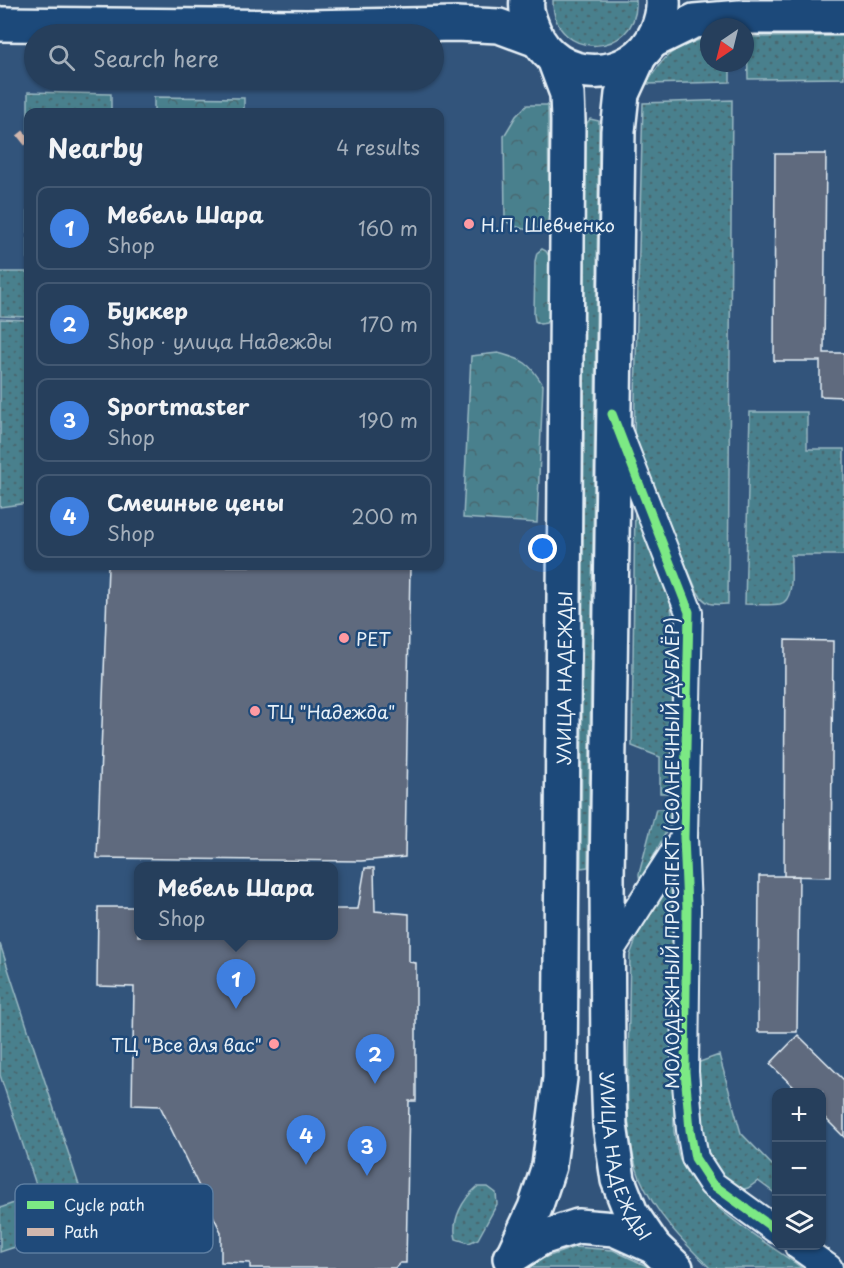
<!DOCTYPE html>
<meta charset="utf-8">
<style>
body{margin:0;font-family:"Playpen Sans",sans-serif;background:#324a65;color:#f1f3f6}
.controls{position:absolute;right:18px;bottom:18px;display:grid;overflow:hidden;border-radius:12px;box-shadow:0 2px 4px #0004}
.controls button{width:54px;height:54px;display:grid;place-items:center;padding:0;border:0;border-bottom:2px solid #425872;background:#263f5c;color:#f1f3f6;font:30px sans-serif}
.compass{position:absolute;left:700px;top:18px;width:54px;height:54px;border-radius:50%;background:#263f5c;box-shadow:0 2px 4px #0004;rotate:215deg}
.you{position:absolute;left:543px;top:549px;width:21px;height:21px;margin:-15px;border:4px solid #fff;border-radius:50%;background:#1a73e8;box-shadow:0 0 0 9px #1a73e833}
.badge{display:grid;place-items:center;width:39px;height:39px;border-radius:50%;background:#ff9aa2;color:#fff;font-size:20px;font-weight:700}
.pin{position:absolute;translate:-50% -50px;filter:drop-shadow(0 2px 3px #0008)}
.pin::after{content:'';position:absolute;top:32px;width:21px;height:18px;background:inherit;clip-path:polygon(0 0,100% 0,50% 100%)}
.popup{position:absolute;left:134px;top:862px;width:204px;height:78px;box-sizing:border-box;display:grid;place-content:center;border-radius:12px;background:#263f5c;filter:drop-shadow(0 2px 4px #0005);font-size:20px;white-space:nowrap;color:#a4afbb}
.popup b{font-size:22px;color:#f1f3f6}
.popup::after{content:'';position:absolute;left:50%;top:100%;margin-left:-12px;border:12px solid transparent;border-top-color:#263f5c}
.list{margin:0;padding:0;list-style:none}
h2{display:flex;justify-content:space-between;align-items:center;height:78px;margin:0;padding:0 24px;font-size:26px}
h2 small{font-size:20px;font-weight:400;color:#a4afbb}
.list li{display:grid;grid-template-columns:39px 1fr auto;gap:18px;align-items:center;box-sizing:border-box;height:84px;margin:0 12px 12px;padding:0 12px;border:2px solid #425872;border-radius:12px}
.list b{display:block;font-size:22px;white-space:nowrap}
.list p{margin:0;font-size:20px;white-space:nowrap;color:#a4afbb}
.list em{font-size:20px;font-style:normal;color:#a4afbb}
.icon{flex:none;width:33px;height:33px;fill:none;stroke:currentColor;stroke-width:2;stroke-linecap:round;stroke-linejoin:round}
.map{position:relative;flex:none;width:844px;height:1268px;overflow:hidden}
.search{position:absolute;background:#263f5c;box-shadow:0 2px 4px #0004;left:24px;top:24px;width:420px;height:66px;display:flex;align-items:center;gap:15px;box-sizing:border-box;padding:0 21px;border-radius:33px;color:#a4afbb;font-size:22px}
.panel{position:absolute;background:#263f5c;box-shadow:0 2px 4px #0004;left:24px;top:108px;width:420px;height:462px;border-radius:12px}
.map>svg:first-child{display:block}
</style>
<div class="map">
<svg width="844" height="1268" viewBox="0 0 844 1268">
<defs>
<pattern id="grass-dots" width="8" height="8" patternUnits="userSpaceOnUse" patternTransform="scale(1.5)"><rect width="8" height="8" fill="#4a808d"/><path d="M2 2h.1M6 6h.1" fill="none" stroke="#48676f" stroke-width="1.8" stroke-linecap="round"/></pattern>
<pattern id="forest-crowns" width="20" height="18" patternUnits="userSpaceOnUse" patternTransform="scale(1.5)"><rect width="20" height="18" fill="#4a808d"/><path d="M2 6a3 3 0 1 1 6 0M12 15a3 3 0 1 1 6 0" fill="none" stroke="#48676f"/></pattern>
</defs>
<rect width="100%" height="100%" fill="#32547b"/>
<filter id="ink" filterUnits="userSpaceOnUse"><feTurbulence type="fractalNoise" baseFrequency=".0167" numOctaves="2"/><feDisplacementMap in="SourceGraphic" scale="12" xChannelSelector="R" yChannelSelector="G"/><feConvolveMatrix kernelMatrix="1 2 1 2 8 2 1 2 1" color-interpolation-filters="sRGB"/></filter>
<g filter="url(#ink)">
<path fill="url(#grass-dots)" stroke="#99b8c2" stroke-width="1.5" d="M 553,0 L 636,0 C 640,58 552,63 553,0 Z
M 844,36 L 844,78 L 748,79 L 747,37 Z
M 706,38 L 709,38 L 709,63 L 730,63 L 730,82 L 647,84 C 663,55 674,47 706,38 Z
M 28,92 L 111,94 L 111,112 L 28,112 L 28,317 L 0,316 L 0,272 L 28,272 Z
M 732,100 L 728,604 C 712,605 706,606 697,591 L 644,467 L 634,433 L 643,103 Z
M 590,119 L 599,121 L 599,131 L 588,867 L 581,868 L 586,129 L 587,123 Z
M 0,319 L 28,320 L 28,503 L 0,507 Z
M 750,412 L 807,412 L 807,449 L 844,449 L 844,555 L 791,555 C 790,567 796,600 780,604 C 769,606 756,604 745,604 Z
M 635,499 L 669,590 L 672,615 L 673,793 L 660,793 L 660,757 L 632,746 Z
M 656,809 L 673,809 L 673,818 L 640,883 L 639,874 Z
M 670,885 L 672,895 L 674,1132 C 676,1141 677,1151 680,1160 C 700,1205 763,1240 802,1268 L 710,1268 C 683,1242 655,1213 640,1178 C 625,1140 628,1100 628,1061 C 629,1025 629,990 630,955 C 638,933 651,900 670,885 Z
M 0,944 L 91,1222 L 0,1252 L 0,1208 L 39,1194 L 0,1075 Z
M 719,1055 L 741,1133 L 776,1169 L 776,1194 L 758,1181 L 748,1188 L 740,1190 C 730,1183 719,1176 712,1165 C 699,1143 699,1090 697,1063 Z
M 477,1187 L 488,1187 L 496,1193 L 497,1204 L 478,1239 L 469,1243 L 456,1239 C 451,1220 463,1199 477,1187 Z
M 575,1247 L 613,1250 L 651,1268 L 528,1268 L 538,1260 Z"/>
<path fill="url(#forest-crowns)" stroke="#99b8c2" stroke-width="1.5" d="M 154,97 L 244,98 L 244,112 L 154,112 Z
M 527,105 L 548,105 L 549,213 L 547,225 C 527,232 523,231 505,221 L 504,136 L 516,116 Z
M 542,249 L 546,251 L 549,256 L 549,316 L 546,323 L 540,324 L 535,321 L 534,314 L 535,261 L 537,253 Z
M 498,353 C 524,360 529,362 543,385 L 537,523 L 463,518 L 471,356 Z"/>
<path fill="#5e6a7e" stroke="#e8f1f8" stroke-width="1.5" d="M 775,154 L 826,154 L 824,353 L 844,353 L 844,397 L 820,396 L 820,361 L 774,361 Z
M 108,566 L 410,566 L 405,857 L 361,861 L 97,858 Z
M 785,640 L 833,641 L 831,877 L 784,876 Z
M 365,868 L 374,868 L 375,911 L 409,914 L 409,962 L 416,963 L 416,1101 L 409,1101 L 406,1263 L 400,1263 L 395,1268 L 250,1268 L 250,1263 L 221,1262 L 221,1232 L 160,1106 L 132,1105 L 134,987 L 97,986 L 98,907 L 138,907 L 138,936 L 333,936 L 333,909 L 358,909 Z
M 759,876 L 799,876 L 797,1032 L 758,1032 Z
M 798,1035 L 844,1080 L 844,1137 L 822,1115 L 822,1092 L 799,1092 L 770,1064 Z"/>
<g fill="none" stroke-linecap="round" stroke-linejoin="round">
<defs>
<path id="street" d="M 617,428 L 689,612 L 684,837 L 687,908 L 685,1072 L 690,1130 L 695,1158 L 712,1184 L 776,1230
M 607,956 L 684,837
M 798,1246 L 829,1268"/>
<g id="secondary">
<path d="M 527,0 C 525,11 530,21 534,31 C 555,85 634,85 657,31 C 661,21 664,11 663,0"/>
<path d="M 0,24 L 307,27 L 456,24 L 499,26 L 537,40"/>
<path d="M 653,41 L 694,21 L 740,17 L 844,17"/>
<path id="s1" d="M 639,57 L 622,94 L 618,131 L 607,878 L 608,1071 L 610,1125 L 618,1180 L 631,1213 L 654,1247"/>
<path id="s2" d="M 513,1255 L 535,1208 L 549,1166 L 560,1078 L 568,121 L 567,94 L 554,59"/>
<path d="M 510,1258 L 541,1238 L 578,1226 L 614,1229 L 654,1247 L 676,1268"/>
</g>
</defs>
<use href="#street" stroke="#e8f1f8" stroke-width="30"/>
<use href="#secondary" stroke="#e8f1f8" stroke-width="38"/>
<use href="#street" stroke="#1f4a7a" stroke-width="26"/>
<use href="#secondary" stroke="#1f4a7a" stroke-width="33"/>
<path stroke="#d1b7ad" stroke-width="8" stroke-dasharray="15 8" stroke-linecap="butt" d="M 20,133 L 28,143"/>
<defs>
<path id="cycleway" d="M 612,414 L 689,612 L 684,837 L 687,908 L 685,1072 L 690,1130 L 695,1158 L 712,1184 L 776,1230"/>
</defs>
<use href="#cycleway" stroke="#1f4a7a" stroke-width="13"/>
<use href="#cycleway" stroke="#7ce984" stroke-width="9"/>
</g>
</g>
<g fill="#ff9aa2" stroke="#1f4a7a" stroke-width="2">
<circle cx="469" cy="224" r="6"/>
<circle cx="344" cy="638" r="6"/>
<circle cx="255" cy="711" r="6"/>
<circle cx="274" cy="1044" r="6"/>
</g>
<g text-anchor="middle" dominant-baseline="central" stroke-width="5" stroke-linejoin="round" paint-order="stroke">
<g font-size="18" fill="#e8f1f8" stroke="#1f4a7a" text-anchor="start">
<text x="481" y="224">Н.П. Шевченко</text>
<text x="356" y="638">РЕТ</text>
<text x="267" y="711">ТЦ "Надежда"</text>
<text x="262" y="1044" text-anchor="end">ТЦ "Все для вас"</text>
</g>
<g font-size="18" fill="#e8f1f8" stroke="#1f4a7a">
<text stroke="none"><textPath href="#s2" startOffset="585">УЛИЦА НАДЕЖДЫ</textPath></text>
<text transform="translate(671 853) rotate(-90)">МОЛОДЕЖНЫЙ ПРОСПЕКТ (СОЛНЕЧНЫЙ ДУБЛЁР)</text>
<text stroke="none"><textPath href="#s1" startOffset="1106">УЛИЦА НАДЕЖДЫ</textPath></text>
</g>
</g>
<rect x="15" y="1184" width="198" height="69" rx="9" fill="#1f4a7a" stroke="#5b7ca0" stroke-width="1.5"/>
<rect x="27" y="1201" width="27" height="8" fill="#7ce984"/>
<rect x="27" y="1228" width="27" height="8" fill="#d1b7ad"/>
<g font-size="16" fill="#e8f1f8">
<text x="64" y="1211">Cycle path</text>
<text x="64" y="1238">Path</text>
</g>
</svg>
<div class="controls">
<button>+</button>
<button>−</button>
<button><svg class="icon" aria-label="layers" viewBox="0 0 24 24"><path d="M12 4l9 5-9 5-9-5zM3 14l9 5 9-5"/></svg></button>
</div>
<svg class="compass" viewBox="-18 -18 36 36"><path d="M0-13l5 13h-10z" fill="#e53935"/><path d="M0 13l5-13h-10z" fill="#a4afbb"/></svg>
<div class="you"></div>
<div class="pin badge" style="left:236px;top:1009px;background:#3f7fe0">1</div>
<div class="popup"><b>Мебель Шара</b>Shop</div>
<div class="pin badge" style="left:375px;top:1084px;background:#3f7fe0">2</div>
<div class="pin badge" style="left:367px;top:1176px;background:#3f7fe0">3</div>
<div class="pin badge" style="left:306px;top:1165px;background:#3f7fe0">4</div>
<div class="search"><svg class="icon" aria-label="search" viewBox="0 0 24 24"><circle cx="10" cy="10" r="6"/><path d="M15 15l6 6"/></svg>Search here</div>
<section class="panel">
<h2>Nearby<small>4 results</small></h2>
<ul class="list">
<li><span class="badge" style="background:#3f7fe0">1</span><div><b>Мебель Шара</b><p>Shop</p></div><em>160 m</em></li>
<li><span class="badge" style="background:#3f7fe0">2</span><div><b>Буккер</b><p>Shop · улица Надежды</p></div><em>170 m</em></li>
<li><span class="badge" style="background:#3f7fe0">3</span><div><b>Sportmaster</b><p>Shop</p></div><em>190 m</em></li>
<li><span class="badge" style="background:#3f7fe0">4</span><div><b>Смешные цены</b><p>Shop</p></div><em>200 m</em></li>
</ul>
</section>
</div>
